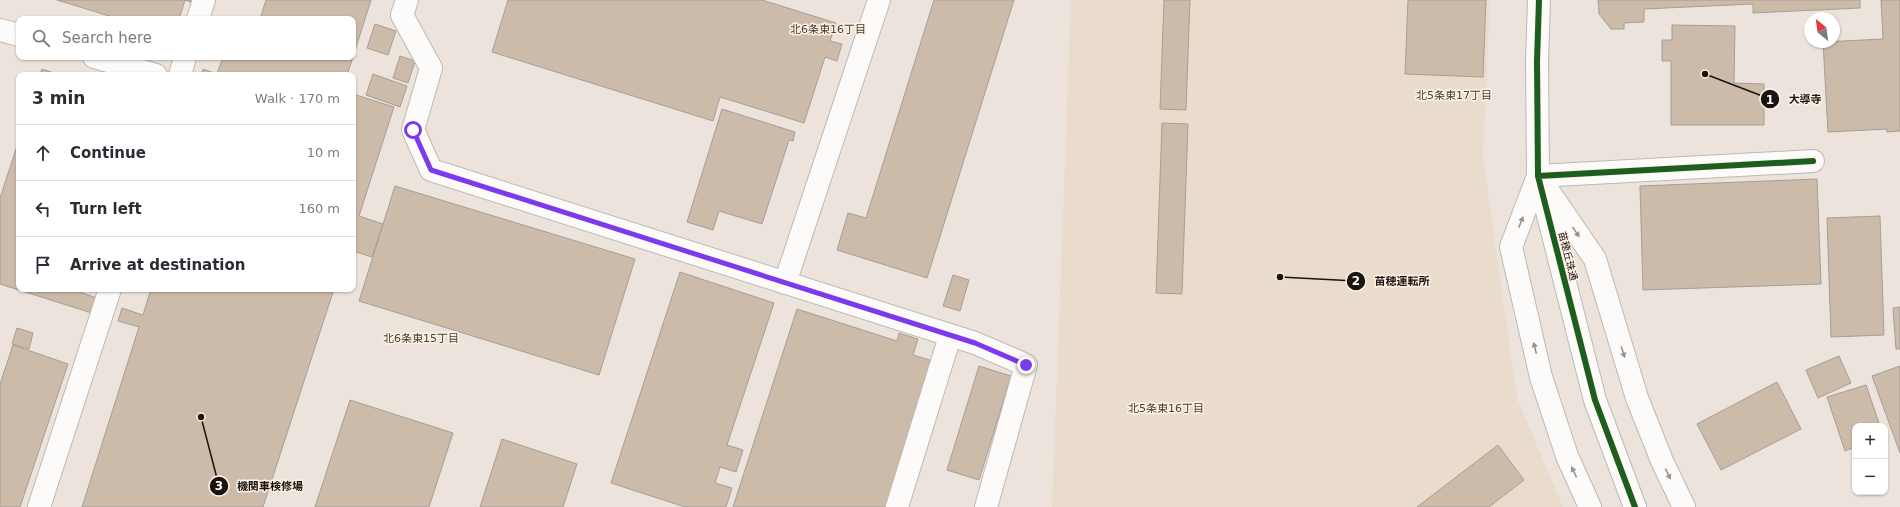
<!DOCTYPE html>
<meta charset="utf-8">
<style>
body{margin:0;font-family:"DejaVu Sans","Noto Sans JP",sans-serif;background:#f2f2f3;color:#2b2b33}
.controls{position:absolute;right:12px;bottom:12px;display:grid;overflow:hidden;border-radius:8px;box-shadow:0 1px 3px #0004}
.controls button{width:36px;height:36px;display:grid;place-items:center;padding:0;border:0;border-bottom:1px solid #e1e1e2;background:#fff;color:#2b2b33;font:20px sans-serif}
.compass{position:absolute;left:1804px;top:12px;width:36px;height:36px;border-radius:50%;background:#fff;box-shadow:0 1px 3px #0004;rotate:331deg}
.stop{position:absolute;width:12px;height:12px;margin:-9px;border:3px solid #7c3aed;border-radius:50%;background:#fff}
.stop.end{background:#7c3aed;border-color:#fff;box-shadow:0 1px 4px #0008}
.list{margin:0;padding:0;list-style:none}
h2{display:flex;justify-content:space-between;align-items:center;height:52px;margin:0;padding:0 16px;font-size:17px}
h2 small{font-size:13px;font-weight:400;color:#7c7c81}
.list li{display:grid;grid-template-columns:26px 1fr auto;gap:12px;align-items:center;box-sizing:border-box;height:56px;padding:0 16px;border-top:1px solid #e1e1e2}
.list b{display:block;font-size:15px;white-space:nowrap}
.list em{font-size:13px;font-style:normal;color:#7c7c81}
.icon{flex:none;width:22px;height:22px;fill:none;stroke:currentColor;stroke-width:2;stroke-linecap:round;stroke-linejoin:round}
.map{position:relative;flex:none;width:1900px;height:507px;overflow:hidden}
.search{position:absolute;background:#fff;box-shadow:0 1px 3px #0004;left:16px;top:16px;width:340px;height:44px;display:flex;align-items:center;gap:10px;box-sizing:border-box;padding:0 14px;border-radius:8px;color:#7c7c81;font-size:15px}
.panel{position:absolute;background:#fff;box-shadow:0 1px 3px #0004;left:16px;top:72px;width:340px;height:220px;border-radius:8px}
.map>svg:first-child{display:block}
</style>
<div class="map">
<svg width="1900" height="507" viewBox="0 0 1900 507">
<rect width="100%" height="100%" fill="#ece4dc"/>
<path fill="#eadccc" d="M 1071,0 L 1490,0 L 1483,156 L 1517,398 L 1563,507 L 1052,507 Z"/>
<path fill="#ccbba9" stroke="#a49e98" d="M 57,0 L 197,0 L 196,4 L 185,0 L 179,19 L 119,19 Z
M 266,0 L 371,0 L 353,57 L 353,19 L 260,19 Z
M 508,0 L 762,0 L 836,23 L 830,41 L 842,44 L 837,61 L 825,57 L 804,123 L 720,97 L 713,121 L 492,52 Z
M 934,0 L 1014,0 L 927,278 L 837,250 L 848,213 L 866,218 Z
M 1164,0 L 1190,0 L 1186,110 L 1160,109 Z
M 1408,0 L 1486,0 L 1483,77 L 1405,74 Z
M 1598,0 L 1860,0 L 1860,8 L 1753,13 L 1753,4 L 1644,9 L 1644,22 L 1624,23 L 1624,29 L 1611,29 L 1599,14 Z
M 1881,0 L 1900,0 L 1900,131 L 1887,132 L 1887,129 L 1828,132 L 1823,42 L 1883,39 Z
M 375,24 L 396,31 L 388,55 L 367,48 Z
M 1672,25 L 1735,26 L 1734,83 L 1764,84 L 1764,125 L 1671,125 L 1671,61 L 1662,61 L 1662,40 L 1672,40 Z
M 400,56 L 415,61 L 408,83 L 393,78 Z
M 223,57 L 353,57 L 347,75 L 201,75 L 203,69 L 217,74 Z
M 42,69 L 60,75 L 40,75 Z
M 373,74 L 407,86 L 400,107 L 366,95 Z
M 353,94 L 394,107 L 359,216 L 383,224 L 372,257 L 353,251 Z
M 722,109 L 795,132 L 793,141 L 789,140 L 762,224 L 719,211 L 713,230 L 687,222 Z
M 1162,123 L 1188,124 L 1182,294 L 1156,293 Z
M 19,140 L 19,289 L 70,289 L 100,299 L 95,314 L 0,284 L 0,198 Z
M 1817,179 L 1821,284 L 1643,290 L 1640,186 Z
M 395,186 L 635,259 L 599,375 L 359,301 Z
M 1880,216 L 1884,335 L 1831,337 L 1827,218 Z
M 680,272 L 774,303 L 727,445 L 743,450 L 736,472 L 720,467 L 715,483 L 732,488 L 726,507 L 685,507 L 611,483 Z
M 953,275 L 969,280 L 960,311 L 943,306 Z
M 151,289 L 334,289 L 263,507 L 82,507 L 139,327 L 118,321 L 122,308 L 143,315 Z
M 1900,307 L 1900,349 L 1896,349 L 1893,308 Z
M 797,309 L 897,341 L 899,333 L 918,339 L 913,355 L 933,361 L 886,507 L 733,507 Z
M 17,328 L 33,333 L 29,349 L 12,344 Z
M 13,345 L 68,364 L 20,507 L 0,507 L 0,384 Z
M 1839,356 L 1851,383 L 1818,398 L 1806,370 Z
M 979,366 L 1011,376 L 979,480 L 947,470 Z
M 1900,366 L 1900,453 L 1872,376 Z
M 1777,382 L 1801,429 L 1721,470 L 1697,424 Z
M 1866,385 L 1880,426 L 1855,426 L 1855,447 L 1845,451 L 1827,397 Z
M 350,400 L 453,433 L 429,507 L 315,507 Z
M 502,439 L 577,464 L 563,507 L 480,507 Z
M 1498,445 L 1524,480 L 1489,507 L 1417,507 Z"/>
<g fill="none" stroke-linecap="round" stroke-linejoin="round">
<defs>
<path id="minor" d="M 407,0 L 402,15 L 431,68 L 413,130 L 431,170 L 975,343 L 1026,365 L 986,507
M 1539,0 L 1537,61 L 1538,176 L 1595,400 L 1635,507
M 198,19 L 204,0
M 0,30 L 19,35
M 94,57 L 156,75
M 180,75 L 185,57
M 1538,176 L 1511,247 L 1541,377 L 1567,456 L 1590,507
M 1538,176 L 1813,161
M 1547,189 L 1595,259 L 1637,398 L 1662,461 L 1684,507
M 785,283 L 879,0
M 39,507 L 110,289
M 897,507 L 950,336"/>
</defs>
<use href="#minor" stroke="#beb8b2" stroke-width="24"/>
<use href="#minor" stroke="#fcfbfa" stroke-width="22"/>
<defs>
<path id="cycleway" d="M 1539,0 L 1537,61 L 1538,176 L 1595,400 L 1635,507
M 1538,176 L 1813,161"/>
</defs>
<use href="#cycleway" stroke="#fef2e6" stroke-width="8"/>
<use href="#cycleway" stroke="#1b5e20" stroke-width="6"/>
</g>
<defs><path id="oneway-solid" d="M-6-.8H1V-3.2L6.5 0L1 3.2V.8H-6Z"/></defs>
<g fill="#969390">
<use href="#oneway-solid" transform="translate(1521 222) rotate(-69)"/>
<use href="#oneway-solid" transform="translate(1576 232) rotate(56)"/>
<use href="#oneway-solid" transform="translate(1535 348) rotate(-103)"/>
<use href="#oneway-solid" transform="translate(1623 352) rotate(73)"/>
<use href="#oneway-solid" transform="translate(1574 472) rotate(-115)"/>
<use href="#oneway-solid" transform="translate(1668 474) rotate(64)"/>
</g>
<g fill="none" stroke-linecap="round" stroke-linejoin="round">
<path stroke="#7c3aed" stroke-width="5" d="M 413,130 L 431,170 L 975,343 L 1026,365"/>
</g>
<g text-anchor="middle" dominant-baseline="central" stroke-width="3" stroke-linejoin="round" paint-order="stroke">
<g font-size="10" fill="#19140f" stroke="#fef2e6">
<text transform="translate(1568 256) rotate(76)">苗穂丘珠通</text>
</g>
<g font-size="11" fill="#4c4034" stroke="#fef2e6">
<text x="828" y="29">北6条東16丁目</text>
<text x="1454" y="95">北5条東17丁目</text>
<text x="421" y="338">北6条東15丁目</text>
<text x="1166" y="408">北5条東16丁目</text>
</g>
</g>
<path fill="none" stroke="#19140f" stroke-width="1.5" d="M1705 74L1770 99M1280 277L1356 281M201 417L219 486"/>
<g fill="#19140f" stroke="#fef2e6" stroke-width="1.5">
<circle cx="1705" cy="74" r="4"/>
<circle cx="1280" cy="277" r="4"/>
<circle cx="201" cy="417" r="4"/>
<circle cx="1770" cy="99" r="10"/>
<circle cx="1356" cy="281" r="10"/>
<circle cx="219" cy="486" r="10"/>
</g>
<g font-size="12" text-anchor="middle" font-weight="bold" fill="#fff">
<text x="1770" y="104">1</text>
<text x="1356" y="285">2</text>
<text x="219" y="490">3</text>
</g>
<g font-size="11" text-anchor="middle" font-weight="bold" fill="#19140f" stroke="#fef2e6" stroke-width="3" stroke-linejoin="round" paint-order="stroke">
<text x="1805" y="103">大導寺</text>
<text x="1402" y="285">苗穂運転所</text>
<text x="270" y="490">機関車検修場</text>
</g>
</svg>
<div class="controls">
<button>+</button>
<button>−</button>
</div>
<svg class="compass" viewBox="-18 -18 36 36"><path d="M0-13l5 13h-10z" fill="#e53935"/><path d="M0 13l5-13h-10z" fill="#7c7c81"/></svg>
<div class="stop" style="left:413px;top:130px"></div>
<div class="stop end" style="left:1026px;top:365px"></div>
<div class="search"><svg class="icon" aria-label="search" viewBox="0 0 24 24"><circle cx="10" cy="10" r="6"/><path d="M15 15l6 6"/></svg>Search here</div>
<section class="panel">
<h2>3 min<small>Walk · 170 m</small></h2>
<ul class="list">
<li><svg class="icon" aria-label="ahead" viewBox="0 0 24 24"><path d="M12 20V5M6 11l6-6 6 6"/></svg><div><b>Continue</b></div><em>10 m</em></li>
<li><svg class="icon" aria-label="left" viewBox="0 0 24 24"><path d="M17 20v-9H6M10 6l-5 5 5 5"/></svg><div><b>Turn left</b></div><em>160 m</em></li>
<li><svg class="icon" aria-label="arrive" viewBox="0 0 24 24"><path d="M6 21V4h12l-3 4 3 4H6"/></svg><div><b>Arrive at destination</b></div></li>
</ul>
</section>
</div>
